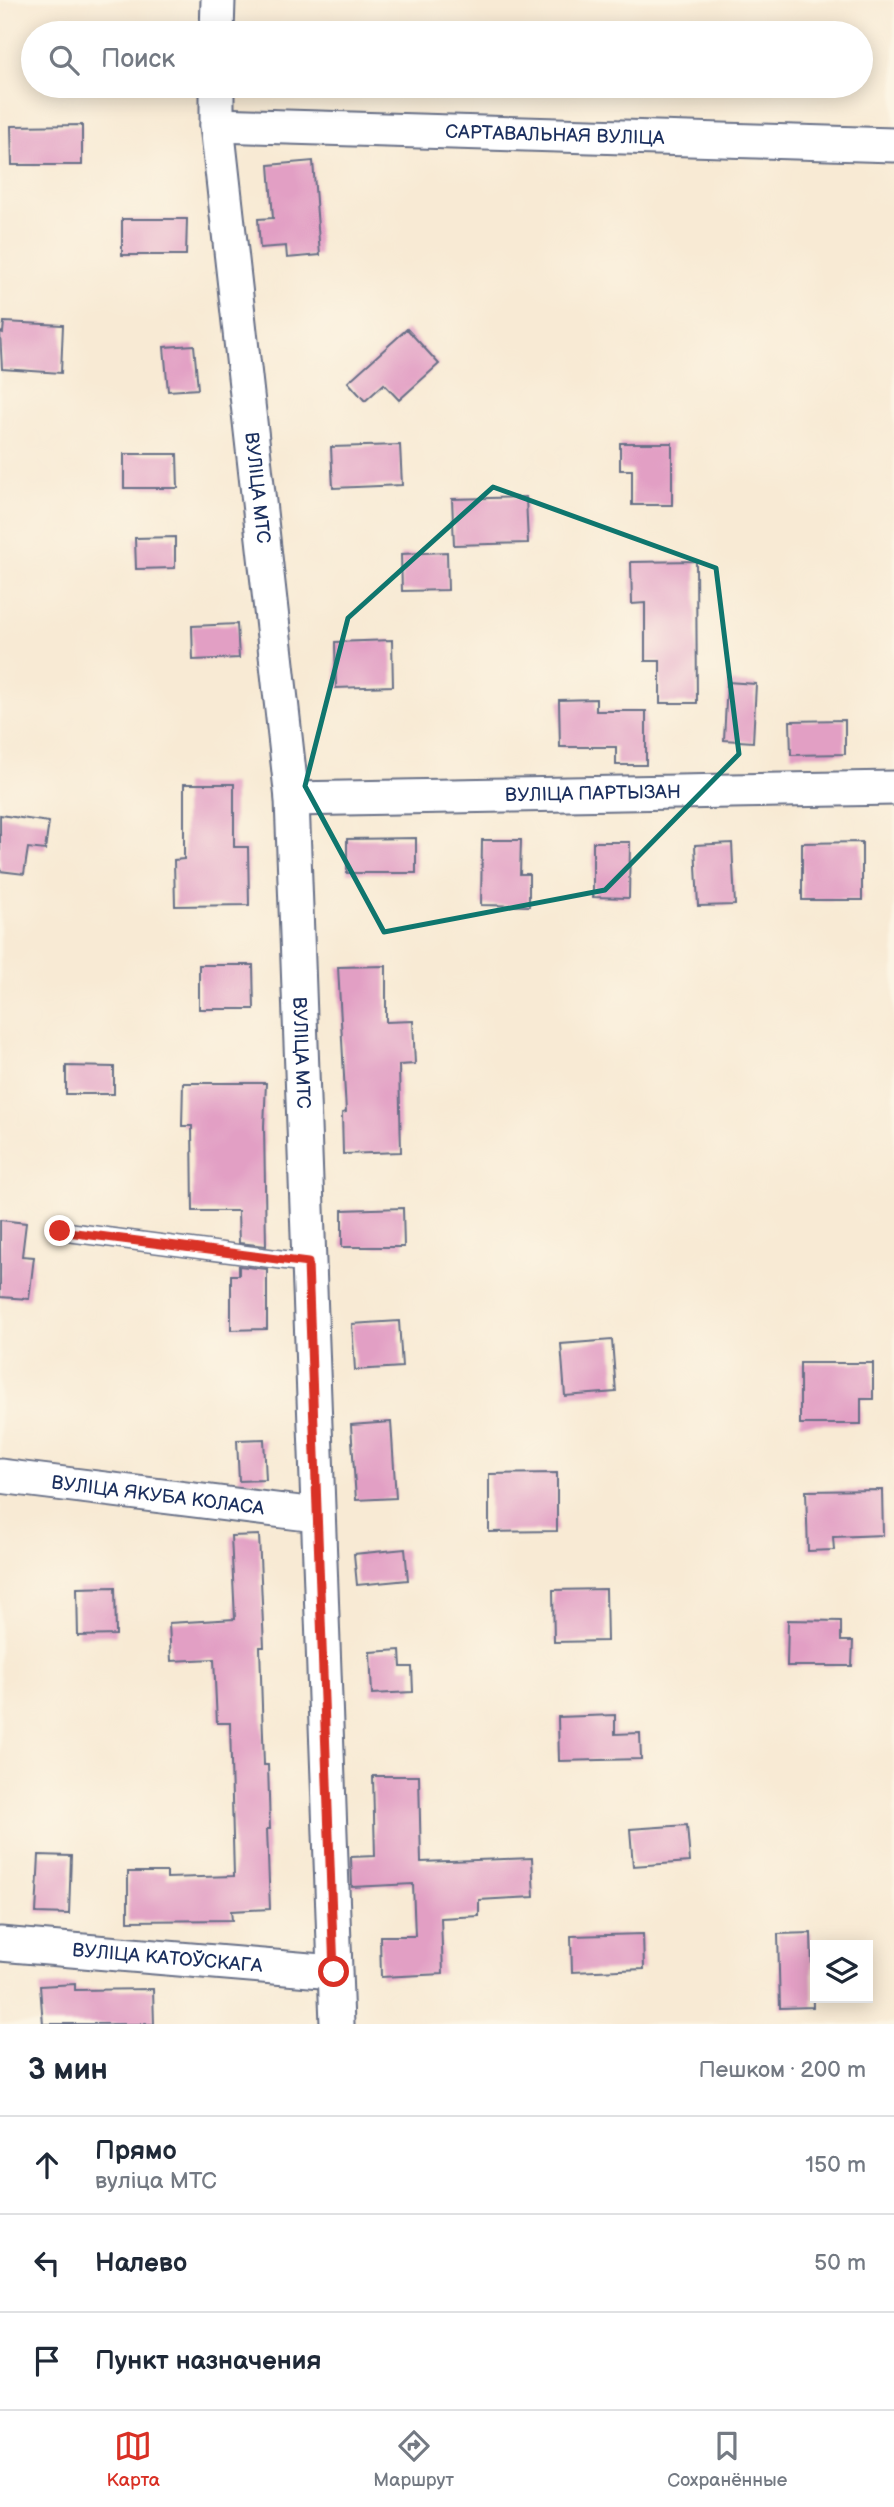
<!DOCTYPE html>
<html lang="ru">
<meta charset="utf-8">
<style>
body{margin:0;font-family:"Balsamiq Sans",sans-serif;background:#f2f2f3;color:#1f2937}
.controls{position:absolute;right:21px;bottom:21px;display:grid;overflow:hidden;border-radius:0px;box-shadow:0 4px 18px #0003}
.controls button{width:63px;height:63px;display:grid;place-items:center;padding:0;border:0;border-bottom:2px solid #e0e1e3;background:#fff;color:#1f2937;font:35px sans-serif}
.stop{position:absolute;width:21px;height:21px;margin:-16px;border:5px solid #d93025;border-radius:50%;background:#fff}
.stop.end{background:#d93025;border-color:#fff;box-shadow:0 2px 7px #0008}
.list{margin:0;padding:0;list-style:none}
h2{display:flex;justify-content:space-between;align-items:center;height:91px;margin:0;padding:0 28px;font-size:30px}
h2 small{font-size:23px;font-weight:400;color:#747a83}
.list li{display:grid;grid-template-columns:46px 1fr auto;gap:21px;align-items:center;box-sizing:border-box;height:98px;padding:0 28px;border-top:2px solid #e0e1e3}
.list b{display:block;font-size:26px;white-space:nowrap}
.list p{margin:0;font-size:23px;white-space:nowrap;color:#747a83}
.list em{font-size:23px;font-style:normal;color:#747a83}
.icon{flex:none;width:38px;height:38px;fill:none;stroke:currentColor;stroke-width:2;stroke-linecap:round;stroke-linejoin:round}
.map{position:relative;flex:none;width:894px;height:2024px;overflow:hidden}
.search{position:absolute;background:#fff;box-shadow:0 4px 18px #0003;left:21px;right:21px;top:21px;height:77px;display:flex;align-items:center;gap:18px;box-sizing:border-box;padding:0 24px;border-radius:38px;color:#747a83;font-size:26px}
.sheet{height:385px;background:#fff}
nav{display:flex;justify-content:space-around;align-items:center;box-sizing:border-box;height:98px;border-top:2px solid #e0e1e3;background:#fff;font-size:19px;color:#747a83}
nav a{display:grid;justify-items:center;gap:4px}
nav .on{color:#d93025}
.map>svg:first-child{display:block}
</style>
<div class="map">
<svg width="894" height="2024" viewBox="0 0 894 2024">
<rect width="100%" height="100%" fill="#fcf5e5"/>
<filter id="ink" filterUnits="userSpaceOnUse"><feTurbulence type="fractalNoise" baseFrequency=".0143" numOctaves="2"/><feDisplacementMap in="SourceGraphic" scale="14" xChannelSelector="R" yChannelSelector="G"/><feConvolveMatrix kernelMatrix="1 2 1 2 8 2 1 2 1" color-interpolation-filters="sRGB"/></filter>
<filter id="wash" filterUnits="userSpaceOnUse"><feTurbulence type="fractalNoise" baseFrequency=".00686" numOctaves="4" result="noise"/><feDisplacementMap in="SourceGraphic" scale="28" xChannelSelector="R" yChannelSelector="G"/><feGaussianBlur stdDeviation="1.57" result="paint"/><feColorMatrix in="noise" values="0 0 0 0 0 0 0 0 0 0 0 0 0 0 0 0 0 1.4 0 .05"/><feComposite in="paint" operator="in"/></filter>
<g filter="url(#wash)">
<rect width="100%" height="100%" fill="#f8ead4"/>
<g id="blocks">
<path fill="#e29fc4" d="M 82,125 L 82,165 L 12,165 L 11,126 Z
M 313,161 L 320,255 L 287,258 L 286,246 L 260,248 L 258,219 L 273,218 L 269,165 Z
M 122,219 L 187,219 L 186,255 L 122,255 Z
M 4,322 L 63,325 L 61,373 L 2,369 L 0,332 L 3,333 Z
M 407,329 L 439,364 L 399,400 L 384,384 L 365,401 L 348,382 Z
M 194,345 L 198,389 L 168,391 L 164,347 Z
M 620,443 L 672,443 L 672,505 L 632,505 L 632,470 L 620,470 Z
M 400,445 L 402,485 L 333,488 L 331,447 Z
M 124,454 L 177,454 L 178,488 L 124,488 Z
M 526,497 L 528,543 L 454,545 L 452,499 Z
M 175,537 L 175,568 L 136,569 L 135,538 Z
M 447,552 L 448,590 L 402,591 L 401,554 Z
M 696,561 L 697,703 L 660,703 L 660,661 L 645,661 L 645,603 L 632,604 L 631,562 Z
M 237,624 L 239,658 L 193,660 L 192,626 Z
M 392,640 L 393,686 L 336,688 L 335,642 Z
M 727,682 L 756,684 L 753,742 L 724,740 Z
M 596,699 L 596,711 L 646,711 L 646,765 L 616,765 L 616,747 L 560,747 L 559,700 Z
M 845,720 L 845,754 L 791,755 L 790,721 Z
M 184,784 L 234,784 L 234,847 L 248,847 L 249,905 L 175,906 L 174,860 L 184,859 Z
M 0,815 L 49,822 L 45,850 L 28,848 L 24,874 L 0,871 Z
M 416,838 L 416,873 L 347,873 L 347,839 Z
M 482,840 L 521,840 L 520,874 L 529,874 L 529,906 L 481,905 Z
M 593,842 L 630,842 L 629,898 L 593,897 Z
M 862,842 L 862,900 L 802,900 L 802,843 Z
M 732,843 L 735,905 L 698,906 L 695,845 Z
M 199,965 L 253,965 L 254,1009 L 199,1009 Z
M 386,966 L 386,1022 L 413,1021 L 415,1064 L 399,1065 L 401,1152 L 343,1154 L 342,1113 L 346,1112 L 338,967 Z
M 66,1066 L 114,1067 L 114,1094 L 66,1094 Z
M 183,1083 L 266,1083 L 264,1126 L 266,1246 L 239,1243 L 238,1211 L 193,1211 L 192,1126 L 182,1126 Z
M 403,1208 L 404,1247 L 342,1247 L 342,1210 Z
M 0,1220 L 26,1223 L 22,1256 L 34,1257 L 29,1299 L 0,1297 Z
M 239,1266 L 267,1269 L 267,1329 L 231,1330 L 231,1275 L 239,1275 Z
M 399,1321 L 402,1367 L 355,1370 L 352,1324 Z
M 612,1340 L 616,1392 L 565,1396 L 561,1344 Z
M 800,1363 L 873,1363 L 873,1399 L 861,1399 L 861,1424 L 800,1424 Z
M 391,1422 L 396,1498 L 356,1500 L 351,1425 Z
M 264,1439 L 266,1480 L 239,1481 L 237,1440 Z
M 557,1473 L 557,1531 L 489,1532 L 489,1474 Z
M 882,1490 L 883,1535 L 833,1537 L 834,1550 L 808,1551 L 806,1491 Z
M 259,1535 L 264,1647 L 260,1647 L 264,1765 L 268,1765 L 270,1829 L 267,1829 L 270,1909 L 231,1911 L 232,1920 L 128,1921 L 128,1872 L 167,1872 L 167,1878 L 234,1876 L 230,1723 L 217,1723 L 214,1659 L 171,1661 L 169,1623 L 235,1619 L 231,1536 Z
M 405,1549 L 408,1580 L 357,1585 L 354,1554 Z
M 115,1587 L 116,1635 L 78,1636 L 77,1588 Z
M 606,1589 L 607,1641 L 554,1642 L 553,1590 Z
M 788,1620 L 841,1621 L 841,1641 L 853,1641 L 852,1666 L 787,1666 Z
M 400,1650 L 401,1667 L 412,1667 L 413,1692 L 372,1694 L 370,1652 Z
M 615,1715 L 615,1734 L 640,1733 L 641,1759 L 559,1761 L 558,1717 Z
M 373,1776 L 419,1776 L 421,1862 L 532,1858 L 534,1897 L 479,1900 L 479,1916 L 441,1918 L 443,1974 L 381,1977 L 380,1936 L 415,1936 L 413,1884 L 352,1887 L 351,1857 L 375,1856 Z
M 687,1825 L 690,1862 L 633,1866 L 630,1829 Z
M 39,1855 L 71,1856 L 69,1914 L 36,1913 Z
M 811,1933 L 813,2007 L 780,2008 L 778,1934 Z
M 643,1934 L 644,1969 L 572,1972 L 571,1936 Z
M 75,1984 L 75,1990 L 153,1989 L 154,2024 L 43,2024 L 40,1986 Z"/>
</g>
</g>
<g filter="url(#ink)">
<use href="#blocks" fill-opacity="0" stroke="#687087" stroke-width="2"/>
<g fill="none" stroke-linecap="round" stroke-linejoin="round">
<defs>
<path id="lane" d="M 60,1231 L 308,1263"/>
<g id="street">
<path d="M 217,33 L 218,0"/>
<path id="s1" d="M 217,86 L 217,125 L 292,799 L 337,2024"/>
<path id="s2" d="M 217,125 L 894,145"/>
<path id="s3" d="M 292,799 L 894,788"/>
<path id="s4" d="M 0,1476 L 316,1515"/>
<path id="s5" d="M 0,1944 L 334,1972"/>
</g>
</defs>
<use href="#lane" stroke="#687087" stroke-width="21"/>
<use href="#street" stroke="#687087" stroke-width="37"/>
<use href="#lane" stroke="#fff" stroke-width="18"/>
<use href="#street" stroke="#fff" stroke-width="33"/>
</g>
</g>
<g fill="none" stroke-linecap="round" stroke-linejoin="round" filter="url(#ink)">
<path stroke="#d93025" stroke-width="9" d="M 60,1231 L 308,1263 L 334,1972"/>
</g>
<path fill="none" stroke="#0f766e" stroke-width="5" stroke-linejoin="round" d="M 493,487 L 716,568 L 739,754 L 605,890 L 384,932 L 305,786 L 348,618 Z"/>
<g text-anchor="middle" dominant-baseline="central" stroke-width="6" stroke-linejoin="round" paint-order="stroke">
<g font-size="19" fill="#1b2f5e" stroke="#fcf5e5">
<text stroke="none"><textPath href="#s2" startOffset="338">САРТАВАЛЬНАЯ ВУЛІЦА</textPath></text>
<text stroke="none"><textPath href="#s1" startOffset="404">ВУЛІЦА МТС</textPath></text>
<text stroke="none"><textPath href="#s3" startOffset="301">ВУЛІЦА ПАРТЫЗАН</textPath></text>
<text stroke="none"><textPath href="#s1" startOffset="971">ВУЛІЦА МТС</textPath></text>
<text stroke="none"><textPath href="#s4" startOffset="159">ВУЛІЦА ЯКУБА КОЛАСА</textPath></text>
<text stroke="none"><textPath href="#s5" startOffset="168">ВУЛІЦА КАТОЎСКАГА</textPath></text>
</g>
</g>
</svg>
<div class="controls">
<button><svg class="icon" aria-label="layers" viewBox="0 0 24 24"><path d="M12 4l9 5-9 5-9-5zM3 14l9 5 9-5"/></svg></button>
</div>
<div class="stop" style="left:334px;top:1972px"></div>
<div class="stop end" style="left:60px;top:1231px"></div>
<div class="search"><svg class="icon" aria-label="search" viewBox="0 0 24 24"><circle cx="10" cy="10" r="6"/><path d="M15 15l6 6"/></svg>Поиск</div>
</div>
<section class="sheet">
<h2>3 мин<small>Пешком · 200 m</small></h2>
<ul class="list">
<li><svg class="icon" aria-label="ahead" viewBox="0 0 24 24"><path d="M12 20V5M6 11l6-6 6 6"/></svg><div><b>Прямо</b><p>вуліца МТС</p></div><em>150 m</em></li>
<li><svg class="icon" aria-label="left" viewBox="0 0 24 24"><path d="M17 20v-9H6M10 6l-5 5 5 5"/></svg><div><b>Налево</b></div><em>50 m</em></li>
<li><svg class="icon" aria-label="arrive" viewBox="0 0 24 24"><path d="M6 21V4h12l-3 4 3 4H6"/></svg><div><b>Пункт назначения</b></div></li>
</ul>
</section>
<nav>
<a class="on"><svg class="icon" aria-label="map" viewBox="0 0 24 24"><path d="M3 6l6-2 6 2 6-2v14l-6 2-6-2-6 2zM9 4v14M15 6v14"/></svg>Карта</a>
<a><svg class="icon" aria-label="directions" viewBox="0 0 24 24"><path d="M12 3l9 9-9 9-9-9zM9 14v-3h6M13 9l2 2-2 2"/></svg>Маршрут</a>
<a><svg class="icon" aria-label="saved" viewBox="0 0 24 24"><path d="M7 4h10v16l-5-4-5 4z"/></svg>Сохранённые</a>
</nav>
